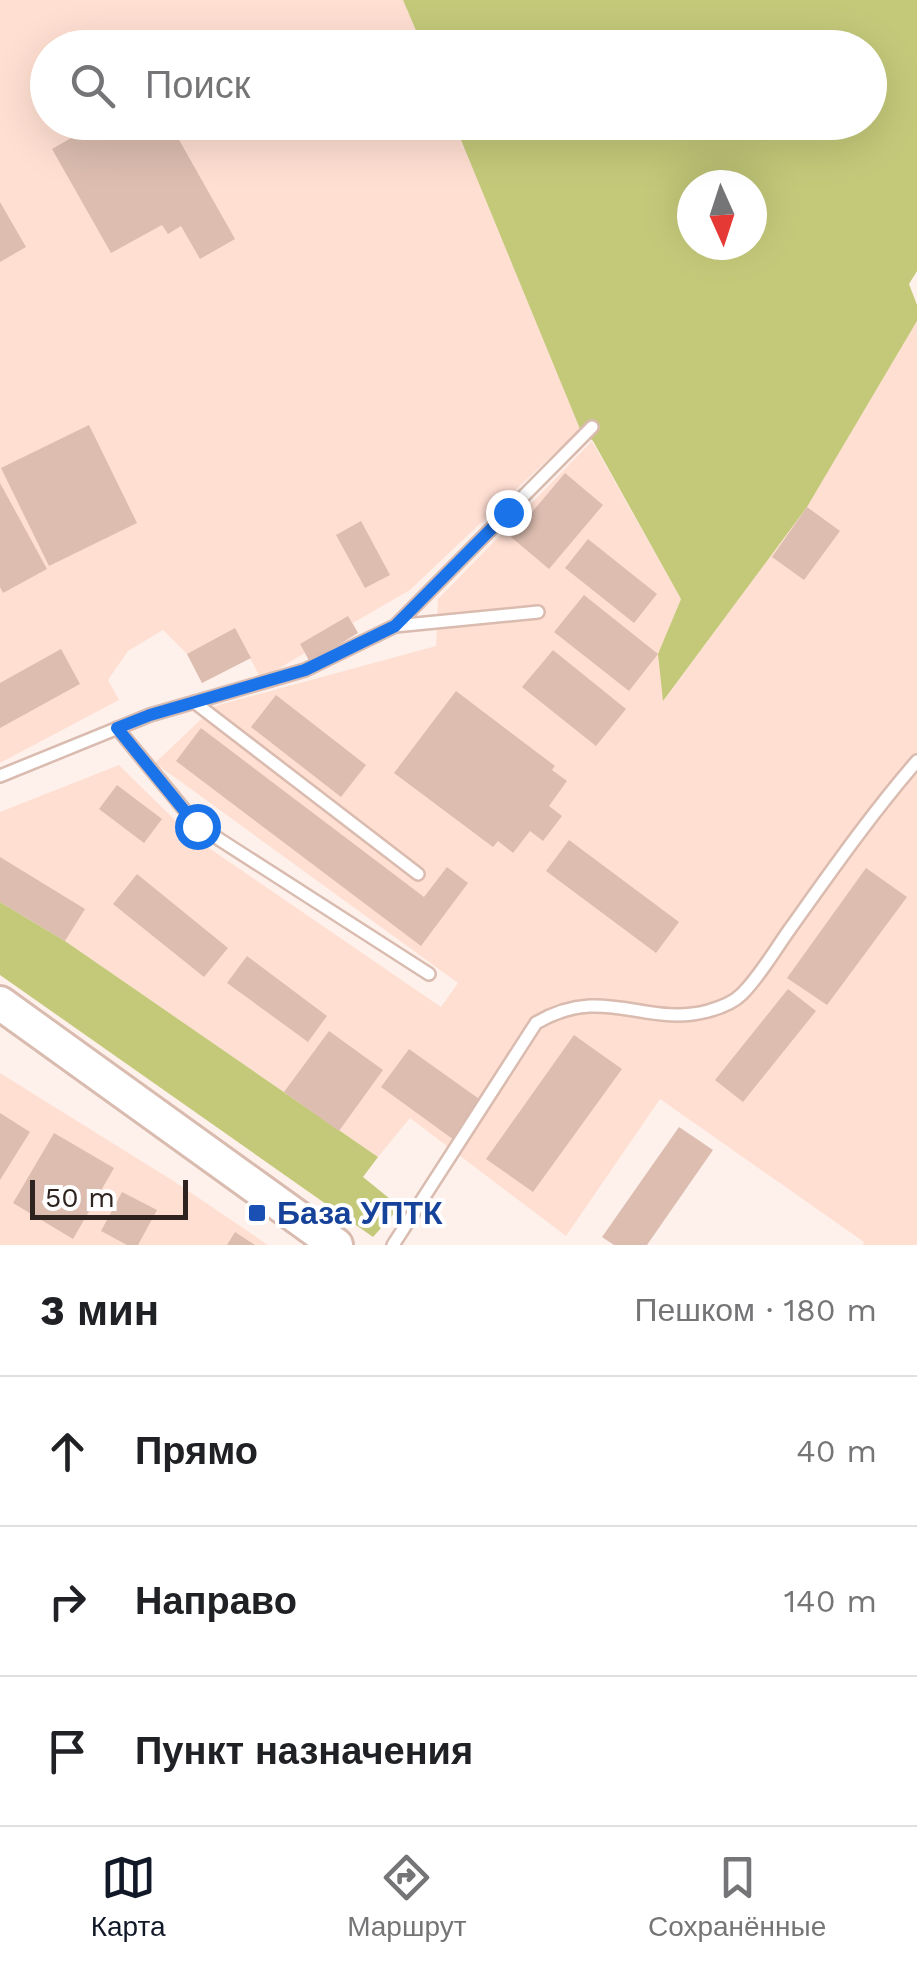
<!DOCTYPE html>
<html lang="ru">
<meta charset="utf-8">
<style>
body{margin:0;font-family:"Work Sans",sans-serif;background:#f6f6f6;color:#202124}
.compass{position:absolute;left:677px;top:170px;width:90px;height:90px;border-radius:50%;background:#fff;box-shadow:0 10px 40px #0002;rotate:177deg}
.scale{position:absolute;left:30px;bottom:25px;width:158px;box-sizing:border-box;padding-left:10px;border:5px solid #2e231e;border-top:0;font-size:28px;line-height:35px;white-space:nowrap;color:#2e231e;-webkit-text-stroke:8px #fff;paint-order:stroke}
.stop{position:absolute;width:30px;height:30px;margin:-22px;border:8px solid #1a73e8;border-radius:50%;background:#fff}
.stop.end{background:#1a73e8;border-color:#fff;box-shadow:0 2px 10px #0008}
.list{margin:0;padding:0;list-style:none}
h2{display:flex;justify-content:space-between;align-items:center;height:130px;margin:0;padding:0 40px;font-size:42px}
h2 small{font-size:32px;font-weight:400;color:#757577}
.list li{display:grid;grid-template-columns:65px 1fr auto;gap:30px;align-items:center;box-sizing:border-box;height:150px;padding:0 40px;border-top:2px solid #e0e0e0}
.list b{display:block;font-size:38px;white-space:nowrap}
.list em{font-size:32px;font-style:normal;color:#757577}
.icon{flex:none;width:55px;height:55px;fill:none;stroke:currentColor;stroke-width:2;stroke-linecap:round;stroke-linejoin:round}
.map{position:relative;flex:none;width:917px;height:1245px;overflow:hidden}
.search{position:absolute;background:#fff;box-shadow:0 10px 40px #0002;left:30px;right:30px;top:30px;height:110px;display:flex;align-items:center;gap:25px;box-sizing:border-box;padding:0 35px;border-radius:55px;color:#757577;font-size:38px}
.sheet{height:580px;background:#fff}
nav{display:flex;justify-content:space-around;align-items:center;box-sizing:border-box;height:140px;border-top:2px solid #e0e0e0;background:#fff;font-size:28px;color:#757577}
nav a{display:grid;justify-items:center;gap:5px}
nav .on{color:#111827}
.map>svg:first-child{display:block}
</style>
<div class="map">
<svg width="917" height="1245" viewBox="0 0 917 1245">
<rect width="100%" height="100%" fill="#fef1ec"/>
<path fill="#ffdfd2" d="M 0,0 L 403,0 L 423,47 L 48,48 L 48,122 L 454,123 L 580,429 L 410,590 L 353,623 L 358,633 L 310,662 L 305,653 L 261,679 L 250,658 L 202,683 L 187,654 L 163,630 L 128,651 L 108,680 L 119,700 L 0,763 Z
M 917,321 L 917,1245 L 863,1245 L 864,1242 L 660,1099 L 566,1236 L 410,1118 L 378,1157 L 65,941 L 0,902 L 0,812 L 119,765 L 190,835 L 441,1007 L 458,983 L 155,763 L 215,706 L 436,646 L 438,599 L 592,441 L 681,599 L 659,654 L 664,700 L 807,507 Z
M 0,1073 L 175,1182 L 268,1245 L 0,1245 Z"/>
<path fill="#c4c97a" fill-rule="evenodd" d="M 403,0 L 917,0 L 917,271 L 909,284 L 917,305 L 917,321 L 807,507 L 663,701 L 658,654 L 681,599 L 593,441 L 580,429 L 454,123 L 870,122 L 870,48 L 423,47 ZM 692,185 L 752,185 L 752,245 L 692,245 Z
M 0,902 L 65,941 L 378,1157 L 363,1177 L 400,1207 L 373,1237 L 0,975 Z"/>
<path fill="#dcbdb0" d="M 99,122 L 169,122 L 235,239 L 200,259 L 181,226 L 168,234 L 162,225 L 111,253 L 52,149 Z
M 0,202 L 26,247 L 0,262 Z
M 89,425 L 137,523 L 49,566 L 1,468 Z
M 565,473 L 603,505 L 549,569 L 511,537 Z
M 0,483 L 47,569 L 3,593 L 0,587 Z
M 807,507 L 840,531 L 804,580 L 772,557 Z
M 361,521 L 390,575 L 365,588 L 336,535 Z
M 588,539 L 657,594 L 634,623 L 565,568 Z
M 584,595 L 658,654 L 629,691 L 554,632 Z
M 348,616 L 358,633 L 310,662 L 300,644 Z
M 235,628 L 251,658 L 202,683 L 187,654 Z
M 61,649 L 80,684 L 0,728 L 0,683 Z
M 553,650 L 626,709 L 596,746 L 522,687 Z
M 456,691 L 555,766 L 552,770 L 567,781 L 549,806 L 562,816 L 543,841 L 530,831 L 513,853 L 498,841 L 493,847 L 394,773 Z
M 276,695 L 366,765 L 341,797 L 251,727 Z
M 201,728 L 424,897 L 447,867 L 468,883 L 421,946 L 176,761 Z
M 117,785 L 162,819 L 144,843 L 99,809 Z
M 569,840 L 679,922 L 656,953 L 546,871 Z
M 0,857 L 85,909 L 65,941 L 0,902 Z
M 866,868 L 907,897 L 827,1005 L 787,978 Z
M 137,874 L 228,948 L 204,977 L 113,904 Z
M 247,956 L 327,1016 L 308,1042 L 227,983 Z
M 788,989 L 816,1011 L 743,1102 L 715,1080 Z
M 329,1031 L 383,1070 L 339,1131 L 284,1092 Z
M 574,1035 L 622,1069 L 533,1192 L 486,1159 Z
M 409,1049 L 482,1101 L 454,1140 L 381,1087 Z
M 0,1113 L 30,1132 L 0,1180 Z
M 679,1127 L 713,1150 L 647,1245 L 614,1245 L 602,1237 Z
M 54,1133 L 114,1168 L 73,1239 L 13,1203 Z
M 122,1192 L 157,1210 L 138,1245 L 127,1245 L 101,1231 Z
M 235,1232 L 255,1245 L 227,1245 Z"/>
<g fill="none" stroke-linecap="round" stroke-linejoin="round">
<defs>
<path id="service" d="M 395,626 L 592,427
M 194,702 L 418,874
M 117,728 L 197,825 L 429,974
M 0,776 L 150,715 L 305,670 L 395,626 L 538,612
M 393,1245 L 536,1023 C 604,983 645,1028 708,1011 C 719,1008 733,1003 742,994 C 761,975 776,948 792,926 C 832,870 872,813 917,761"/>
<path id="secondary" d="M 0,1003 L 336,1245"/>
</defs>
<use href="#service" stroke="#d9bbaf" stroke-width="16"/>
<use href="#secondary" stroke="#d9bbaf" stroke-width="38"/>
<use href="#service" stroke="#fff" stroke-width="11"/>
<use href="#secondary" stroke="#fff" stroke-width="32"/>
</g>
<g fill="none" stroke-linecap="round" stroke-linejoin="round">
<path stroke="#1a73e8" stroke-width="12" d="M 197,826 L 117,728 L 150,715 L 305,670 L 395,626 L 508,512"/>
</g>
<rect fill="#1a4fb4" stroke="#fff" stroke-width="4" x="247" y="1203" width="20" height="20" rx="5"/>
<g text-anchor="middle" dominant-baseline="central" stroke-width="8" stroke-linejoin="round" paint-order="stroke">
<g font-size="32" font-weight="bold" fill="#164399" stroke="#fff" text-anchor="start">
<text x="277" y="1213">База УПТК</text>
</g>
</g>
</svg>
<svg class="compass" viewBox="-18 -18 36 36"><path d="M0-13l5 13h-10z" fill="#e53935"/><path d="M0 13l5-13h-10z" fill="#757577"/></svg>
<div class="scale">50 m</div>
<div class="stop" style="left:197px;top:826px"></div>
<div class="stop end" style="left:508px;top:512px"></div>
<div class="search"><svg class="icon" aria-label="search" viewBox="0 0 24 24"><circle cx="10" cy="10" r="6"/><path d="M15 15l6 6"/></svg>Поиск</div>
</div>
<section class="sheet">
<h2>3 мин<small>Пешком · 180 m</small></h2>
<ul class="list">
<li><svg class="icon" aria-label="ahead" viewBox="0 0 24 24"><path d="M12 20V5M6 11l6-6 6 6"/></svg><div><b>Прямо</b></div><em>40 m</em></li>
<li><svg class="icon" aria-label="right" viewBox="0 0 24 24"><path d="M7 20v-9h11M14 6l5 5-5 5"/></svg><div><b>Направо</b></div><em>140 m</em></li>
<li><svg class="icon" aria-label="arrive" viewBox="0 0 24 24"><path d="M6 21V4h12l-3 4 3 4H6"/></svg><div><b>Пункт назначения</b></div></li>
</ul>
</section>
<nav>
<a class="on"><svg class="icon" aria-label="map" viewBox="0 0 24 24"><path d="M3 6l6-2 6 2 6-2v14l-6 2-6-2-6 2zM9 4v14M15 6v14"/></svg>Карта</a>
<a><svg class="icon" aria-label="directions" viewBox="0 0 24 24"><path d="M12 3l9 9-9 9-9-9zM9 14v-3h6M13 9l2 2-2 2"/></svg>Маршрут</a>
<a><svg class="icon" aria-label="saved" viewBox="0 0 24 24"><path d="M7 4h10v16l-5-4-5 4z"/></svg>Сохранённые</a>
</nav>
